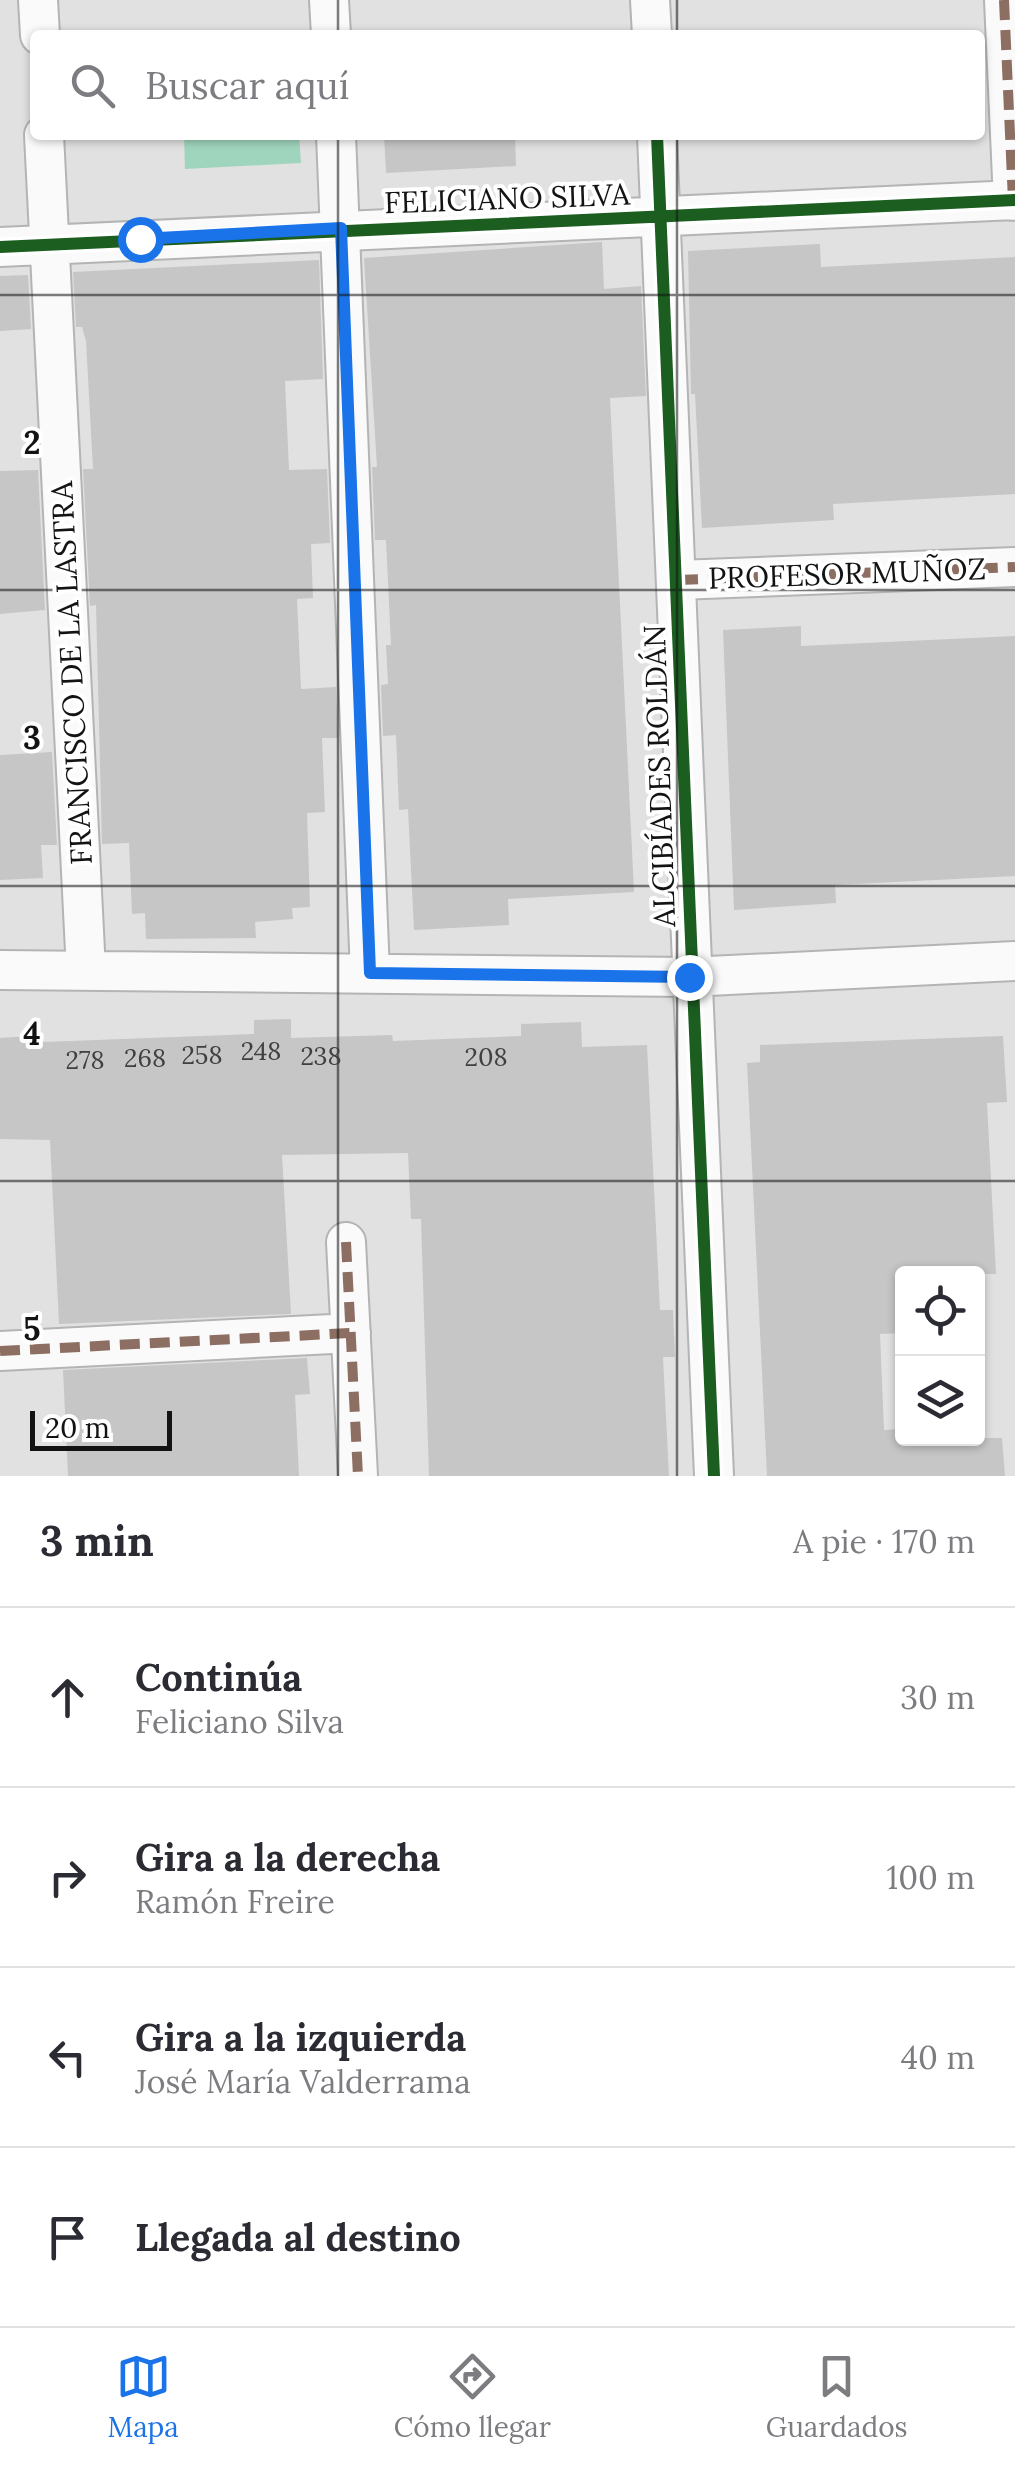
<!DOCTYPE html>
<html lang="es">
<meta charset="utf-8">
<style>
body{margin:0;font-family:Lora,serif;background:#f7f7f7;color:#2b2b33}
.controls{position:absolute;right:30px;bottom:30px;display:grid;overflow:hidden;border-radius:10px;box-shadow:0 2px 8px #0004}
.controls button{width:90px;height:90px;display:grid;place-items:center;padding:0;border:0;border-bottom:2px solid #e1e1e2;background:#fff;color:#2b2b33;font:50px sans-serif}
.scale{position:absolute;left:30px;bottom:25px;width:142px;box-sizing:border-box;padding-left:10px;border:5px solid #121313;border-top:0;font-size:28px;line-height:35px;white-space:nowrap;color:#121313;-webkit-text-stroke:8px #fff;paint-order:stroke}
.stop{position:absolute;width:30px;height:30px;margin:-22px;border:8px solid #1a73e8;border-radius:50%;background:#fff}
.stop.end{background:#1a73e8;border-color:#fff;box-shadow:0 2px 10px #0008}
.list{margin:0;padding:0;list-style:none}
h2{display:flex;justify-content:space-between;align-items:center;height:130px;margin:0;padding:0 40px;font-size:42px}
h2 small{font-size:32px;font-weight:400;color:#7c7c81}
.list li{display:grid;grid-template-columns:65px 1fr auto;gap:30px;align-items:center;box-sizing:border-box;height:180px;padding:0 40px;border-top:2px solid #e1e1e2}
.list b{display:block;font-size:38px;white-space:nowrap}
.list p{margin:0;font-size:32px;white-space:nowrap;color:#7c7c81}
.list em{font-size:32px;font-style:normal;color:#7c7c81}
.icon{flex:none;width:55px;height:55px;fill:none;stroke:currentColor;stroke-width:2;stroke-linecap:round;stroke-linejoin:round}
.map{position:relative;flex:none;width:1015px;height:1476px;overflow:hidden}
.search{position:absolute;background:#fff;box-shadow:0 2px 8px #0004;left:30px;right:30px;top:30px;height:110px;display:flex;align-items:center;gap:25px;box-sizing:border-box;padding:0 35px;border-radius:10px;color:#7c7c81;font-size:38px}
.sheet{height:850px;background:#fff}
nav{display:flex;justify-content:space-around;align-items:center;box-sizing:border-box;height:140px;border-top:2px solid #e1e1e2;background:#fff;font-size:28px;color:#7c7c81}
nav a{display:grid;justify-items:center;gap:5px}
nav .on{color:#1a73e8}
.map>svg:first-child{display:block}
</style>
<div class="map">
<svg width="1015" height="1476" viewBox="0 0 1015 1476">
<rect width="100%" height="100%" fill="#e1e1e2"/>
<path fill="#a0d5bd" d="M 184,135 L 299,135 L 301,163 L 185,169 Z"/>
<path fill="#c6c6c6" d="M 384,135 L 515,135 L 516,166 L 386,173 Z
M 602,242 L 604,289 L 641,286 L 646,396 L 610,398 L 634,892 L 508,899 L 509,925 L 414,930 L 408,809 L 399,810 L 396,735 L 383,736 L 381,685 L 388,684 L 386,645 L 391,645 L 386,540 L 375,540 L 372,467 L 377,467 L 364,258 Z
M 820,244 L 821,267 L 1015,257 L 1015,494 L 833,504 L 834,520 L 702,528 L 695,394 L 691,394 L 688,251 Z
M 319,260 L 323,379 L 285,381 L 289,470 L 327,469 L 330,543 L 311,544 L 313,598 L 297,599 L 301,689 L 336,687 L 338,738 L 322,738 L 325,812 L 307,813 L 310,907 L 292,908 L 293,919 L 255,922 L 256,938 L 146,939 L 145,913 L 132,914 L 129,843 L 102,844 L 96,605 L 90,606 L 83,469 L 93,469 L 86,341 L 82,327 L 76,327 L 73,272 Z
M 28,275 L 31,329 L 0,331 L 0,276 Z
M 38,470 L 45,610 L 0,614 L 0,471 Z
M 801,626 L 801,646 L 1015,636 L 1015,876 L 835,885 L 836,903 L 734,910 L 723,630 Z
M 52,752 L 57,845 L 41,845 L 43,878 L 0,880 L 0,755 Z
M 291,1019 L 291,1038 L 392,1035 L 393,1041 L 521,1036 L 521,1024 L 581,1022 L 582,1047 L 647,1045 L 660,1310 L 673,1310 L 675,1357 L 663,1357 L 669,1476 L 429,1476 L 421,1219 L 411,1219 L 408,1153 L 282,1155 L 291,1314 L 59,1324 L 50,1140 L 0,1139 L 0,1038 L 43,1035 L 44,1042 L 254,1034 L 254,1020 Z
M 1003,1036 L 1007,1102 L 987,1103 L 996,1274 L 902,1274 L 902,1333 L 880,1334 L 884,1430 L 902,1429 L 902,1438 L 1002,1438 L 1005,1476 L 767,1476 L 747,1063 L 760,1062 L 760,1045 Z
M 307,1358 L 310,1394 L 295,1395 L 299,1476 L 68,1476 L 63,1370 Z"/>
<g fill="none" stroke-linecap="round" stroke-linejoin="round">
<defs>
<path id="street" d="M 38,0 L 40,35
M 329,0 L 331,35
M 650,0 L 652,35
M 1004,0 L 1013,201
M 44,135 L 86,971
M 336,135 L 370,973
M 657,135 C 678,582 692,1029 714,1476
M 0,247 L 1015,200
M 678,580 L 1015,567
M 0,970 L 689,977 L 1015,961
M 346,1242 L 358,1476
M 0,1351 L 351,1333"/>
</defs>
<use href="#street" stroke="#b4b4b5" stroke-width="42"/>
<use href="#street" stroke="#fafafb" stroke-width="38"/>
<path stroke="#8d6e63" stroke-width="10" stroke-dasharray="20 10" stroke-linecap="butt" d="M 1004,0 L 1013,201
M 341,228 L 370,973
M 678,580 L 1015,567
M 346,1242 L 358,1476
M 0,1351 L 351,1333"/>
<defs>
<path id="cycleway" d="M 657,135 C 678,582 692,1029 714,1476
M 0,247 L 1015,200"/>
</defs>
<use href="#cycleway" stroke="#fff" stroke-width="19"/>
<use href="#cycleway" stroke="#1b5e20" stroke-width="12"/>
</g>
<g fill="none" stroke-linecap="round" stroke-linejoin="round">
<path stroke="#1a73e8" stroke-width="12" d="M 140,239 L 341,228 L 370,973 L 689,977"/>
</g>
<path fill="none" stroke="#121313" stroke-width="2.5" stroke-opacity="0.55" d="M 338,0 L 338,35M 677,0 L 677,35M 338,135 L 338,1476M 677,135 L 677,1476M 0,295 L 1015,295M 0,590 L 1015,590M 0,886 L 1015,886M 0,1181 L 1015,1181"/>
<g text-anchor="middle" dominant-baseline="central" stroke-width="8" stroke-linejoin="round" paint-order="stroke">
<g font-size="25" fill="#3f4040">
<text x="261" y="1051">248</text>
<text x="202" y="1055">258</text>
<text x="321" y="1056">238</text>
<text x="486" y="1057">208</text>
<text x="145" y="1058">268</text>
<text x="85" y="1060">278</text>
</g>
<g font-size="30" fill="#121313" stroke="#fff">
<text transform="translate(507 198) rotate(-2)">FELICIANO SILVA</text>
<text transform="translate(847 573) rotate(-2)">PROFESOR MUÑOZ</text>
<text transform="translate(71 673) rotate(-93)">FRANCISCO DE LA LASTRA</text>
<text transform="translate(659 776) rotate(-92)">ALCIBÍADES ROLDÁN</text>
</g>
</g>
<g font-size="32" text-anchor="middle" font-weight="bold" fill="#121313" stroke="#fff" stroke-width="8" stroke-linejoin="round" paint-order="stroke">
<text x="32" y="454">2</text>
<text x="32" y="749">3</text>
<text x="32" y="1045">4</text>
<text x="32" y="1340">5</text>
</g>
</svg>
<div class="controls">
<button><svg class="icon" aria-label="locate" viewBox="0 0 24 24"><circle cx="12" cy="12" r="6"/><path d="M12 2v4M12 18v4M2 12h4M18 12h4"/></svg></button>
<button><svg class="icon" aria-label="layers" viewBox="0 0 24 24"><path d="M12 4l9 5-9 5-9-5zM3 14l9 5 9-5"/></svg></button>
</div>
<div class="scale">20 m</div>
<div class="stop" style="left:140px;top:239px"></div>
<div class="stop end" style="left:689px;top:977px"></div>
<div class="search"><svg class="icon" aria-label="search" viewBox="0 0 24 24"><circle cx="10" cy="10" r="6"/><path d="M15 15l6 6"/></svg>Buscar aquí</div>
</div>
<section class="sheet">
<h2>3 min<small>A pie · 170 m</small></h2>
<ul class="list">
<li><svg class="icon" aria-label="ahead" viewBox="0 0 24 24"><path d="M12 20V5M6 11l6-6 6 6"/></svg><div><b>Continúa</b><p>Feliciano Silva</p></div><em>30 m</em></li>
<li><svg class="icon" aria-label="right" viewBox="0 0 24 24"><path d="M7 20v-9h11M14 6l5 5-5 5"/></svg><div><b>Gira a la derecha</b><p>Ramón Freire</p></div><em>100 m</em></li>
<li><svg class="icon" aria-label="left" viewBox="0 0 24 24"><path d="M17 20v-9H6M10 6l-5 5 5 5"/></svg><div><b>Gira a la izquierda</b><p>José María Valderrama</p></div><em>40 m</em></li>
<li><svg class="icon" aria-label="arrive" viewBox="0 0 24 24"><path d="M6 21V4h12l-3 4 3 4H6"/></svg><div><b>Llegada al destino</b></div></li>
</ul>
</section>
<nav>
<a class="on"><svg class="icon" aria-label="map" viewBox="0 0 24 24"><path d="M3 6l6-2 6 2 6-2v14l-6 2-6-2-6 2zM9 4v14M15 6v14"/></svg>Mapa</a>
<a><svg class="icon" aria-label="directions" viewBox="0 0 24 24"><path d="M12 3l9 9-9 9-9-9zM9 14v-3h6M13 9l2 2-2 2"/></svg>Cómo llegar</a>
<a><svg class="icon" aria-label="saved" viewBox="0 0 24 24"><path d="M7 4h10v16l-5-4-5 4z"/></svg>Guardados</a>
</nav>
